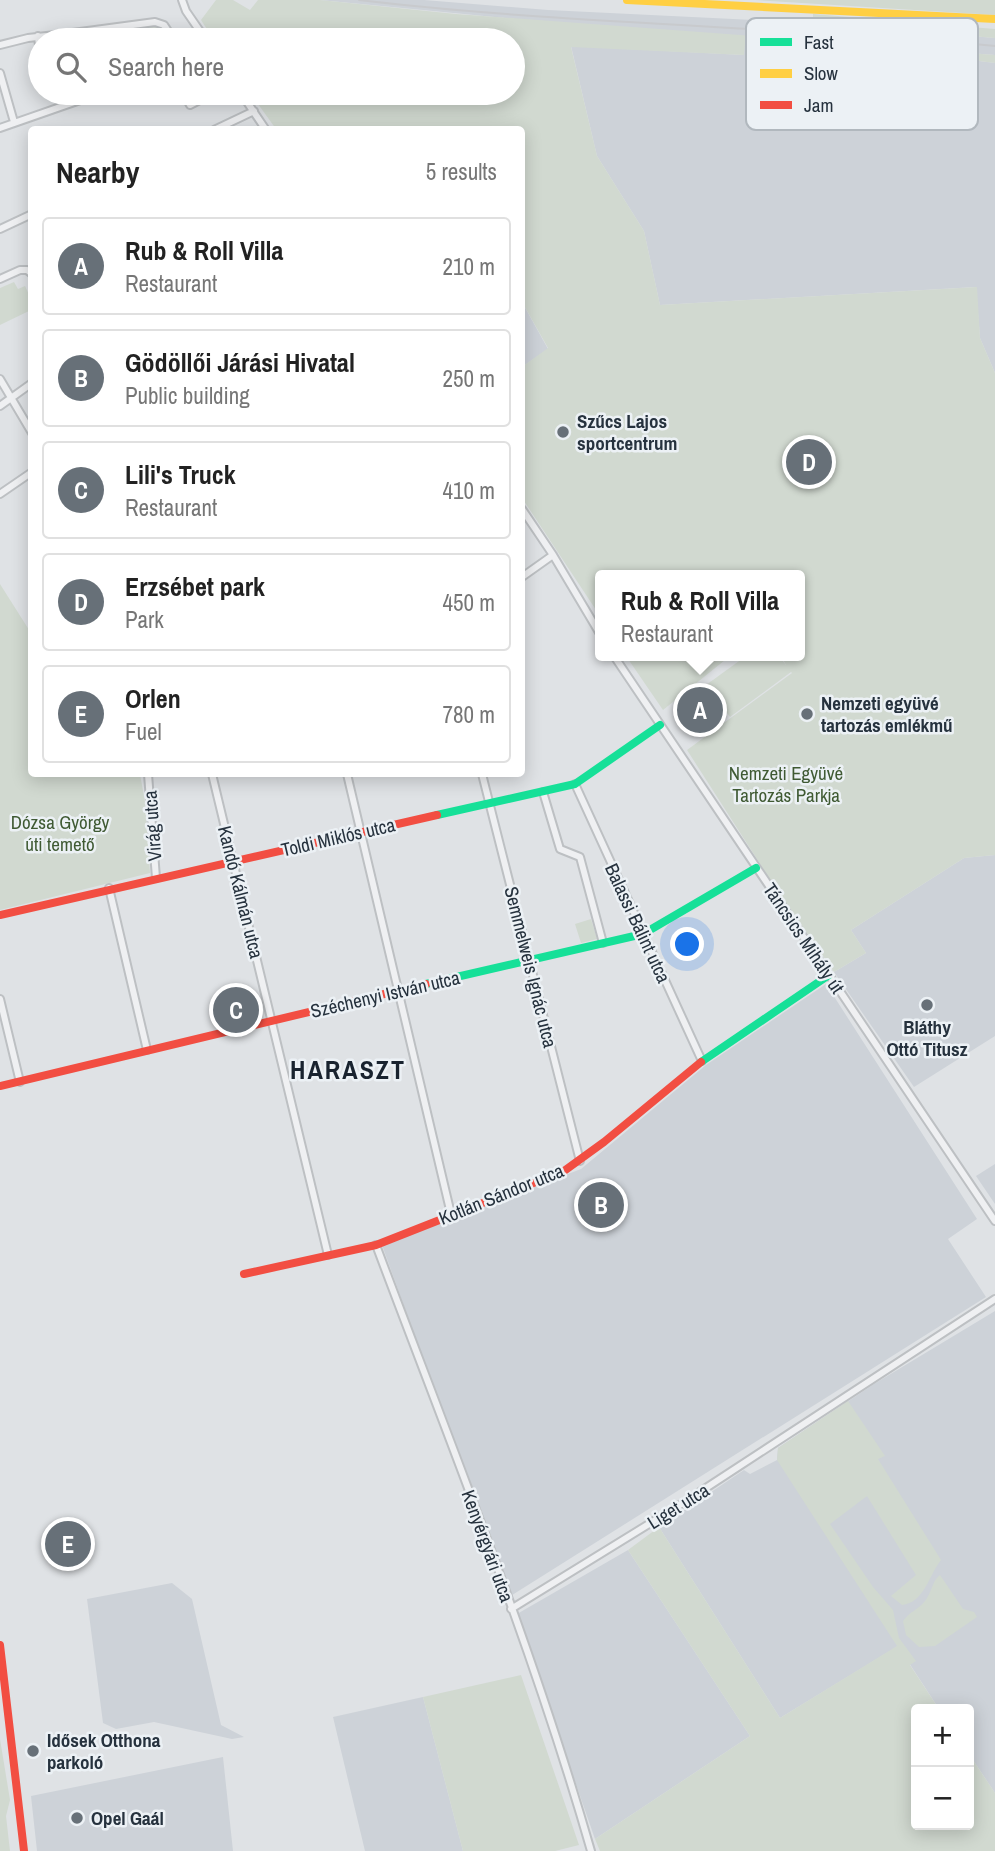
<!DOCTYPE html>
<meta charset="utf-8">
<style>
body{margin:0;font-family:"Archivo Narrow",sans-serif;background:#f6f6f6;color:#222}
.controls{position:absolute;right:21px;bottom:21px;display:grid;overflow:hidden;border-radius:7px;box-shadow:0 4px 18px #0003}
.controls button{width:63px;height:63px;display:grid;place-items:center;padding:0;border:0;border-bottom:2px solid #e0e0e0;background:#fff;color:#222;font:35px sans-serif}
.you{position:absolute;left:688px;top:945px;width:24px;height:24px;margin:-18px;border:5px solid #fff;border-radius:50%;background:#1a73e8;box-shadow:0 0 0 10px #1a73e833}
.badge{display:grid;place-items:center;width:46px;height:46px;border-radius:50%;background:#677078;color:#fff;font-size:23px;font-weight:700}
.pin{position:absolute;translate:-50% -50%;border:4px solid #fff;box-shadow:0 2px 7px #0006}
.popup{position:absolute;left:595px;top:570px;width:210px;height:91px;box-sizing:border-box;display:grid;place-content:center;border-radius:7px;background:#fff;filter:drop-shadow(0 2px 5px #0005);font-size:23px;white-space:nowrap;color:#767676}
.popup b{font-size:26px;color:#222}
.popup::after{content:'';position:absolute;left:50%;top:100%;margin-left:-14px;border:14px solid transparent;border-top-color:#fff}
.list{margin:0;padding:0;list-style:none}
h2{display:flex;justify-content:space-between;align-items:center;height:91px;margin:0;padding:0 28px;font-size:30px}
h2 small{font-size:23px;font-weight:400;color:#767676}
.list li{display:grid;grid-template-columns:46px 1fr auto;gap:21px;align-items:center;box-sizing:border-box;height:98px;margin:0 14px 14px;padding:0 14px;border:2px solid #e0e0e0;border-radius:7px}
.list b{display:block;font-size:26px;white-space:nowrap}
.list p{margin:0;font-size:23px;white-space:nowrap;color:#767676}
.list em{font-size:23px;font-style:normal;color:#767676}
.icon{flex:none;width:38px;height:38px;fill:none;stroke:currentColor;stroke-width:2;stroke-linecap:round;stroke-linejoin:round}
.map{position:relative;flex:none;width:995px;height:1851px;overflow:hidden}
.search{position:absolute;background:#fff;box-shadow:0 4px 18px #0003;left:28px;top:28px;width:497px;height:77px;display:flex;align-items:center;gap:18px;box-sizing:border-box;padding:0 24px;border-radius:38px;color:#767676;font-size:26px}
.panel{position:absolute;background:#fff;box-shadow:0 4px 18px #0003;left:28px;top:126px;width:497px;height:651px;border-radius:7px}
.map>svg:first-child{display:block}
</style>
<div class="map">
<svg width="995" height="1851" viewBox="0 0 995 1851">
<rect width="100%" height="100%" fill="#dfe2e5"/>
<path fill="#cdd2d8" d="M 320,0 L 424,0 L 548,10 L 813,23 L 995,38 L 995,55 L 810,41 L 849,56 L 918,68 L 924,54 L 995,63 L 995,373 L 980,338 L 976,287 L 660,305 L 644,231 L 597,156 L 571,46 L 744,55 L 744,44 L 792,46 Z
M 522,302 L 548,349 L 522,367 Z
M 995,855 L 995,1036 L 914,1087 L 834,972 L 866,953 L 851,930 L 964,858 Z
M 826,984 L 977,1219 L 948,1239 L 986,1297 L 509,1597 L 382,1245 L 581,1169 L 706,1065 Z
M 995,1164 L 995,1204 L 976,1176 Z
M 995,1311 L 995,1793 L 969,1754 L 969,1709 L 939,1709 L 898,1646 L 780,1718 L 659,1527 L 744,1470 L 750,1474 L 777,1460 L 778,1448 L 874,1384 Z
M 628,1550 L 750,1736 L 595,1839 L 517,1614 Z
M 172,1583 L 192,1599 L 221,1725 L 244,1737 L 232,1739 L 154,1722 L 116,1729 L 103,1723 L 87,1599 Z
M 423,1697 L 463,1851 L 365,1851 L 333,1717 Z
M 223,1757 L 233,1851 L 37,1851 L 31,1796 Z"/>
<path fill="#d1d9d0" d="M 216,0 L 233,0 L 250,10 L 258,0 L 320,0 L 456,14 L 793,39 L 793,46 L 745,44 L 744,55 L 571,47 L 597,156 L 644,231 L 660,305 L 977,287 L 980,338 L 995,373 L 995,855 L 964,858 L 851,930 L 866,953 L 834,972 L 773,884 L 687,750 L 792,673 L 791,672 L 730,717 L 706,685 L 746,656 L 779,656 L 786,665 L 781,656 L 800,656 L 800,575 L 600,575 L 600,616 L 522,498 L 522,367 L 548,348 L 522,302 L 522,130 L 276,129 L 250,93 L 513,93 L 513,40 L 214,40 L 201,20 Z
M 755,0 L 995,0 L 995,15 Z
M 813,14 L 995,29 L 995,38 L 813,23 Z
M 157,25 L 161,27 L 161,31 L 145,37 L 143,33 L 122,40 L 71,39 L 72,36 L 80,35 L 81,38 L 143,30 L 143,26 Z
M 810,41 L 995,55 L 995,63 L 924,54 L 918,69 L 810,47 Z
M 14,282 L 18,289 L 25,286 L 31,299 L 31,310 L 0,325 L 0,288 Z
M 0,584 L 31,633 L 32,774 L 140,774 L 145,802 L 150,873 L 0,910 Z
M 626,656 L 730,656 L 663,710 Z
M 591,919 L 597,939 L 581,943 L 575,924 Z
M 848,1401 L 885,1456 L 878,1459 L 941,1560 C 929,1575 924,1603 902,1605 L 891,1596 L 916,1575 L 867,1496 L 830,1524 L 873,1587 L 893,1610 L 899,1638 L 916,1661 L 910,1665 L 939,1709 L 916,1709 L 916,1825 L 969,1825 L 969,1754 L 995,1793 L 995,1851 L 600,1851 L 595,1839 L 750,1736 L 628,1550 L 659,1527 L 780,1718 L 897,1646 L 777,1460 L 778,1448 Z
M 940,1575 L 963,1609 L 974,1612 L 977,1617 L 935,1646 L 919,1647 L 906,1635 L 903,1621 C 909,1612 919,1609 925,1601 C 932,1592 932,1581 940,1575 Z
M 521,1675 L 579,1845 L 555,1851 L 463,1851 L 423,1697 Z
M 0,1739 L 10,1800 L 6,1816 L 10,1851 L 0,1851 Z"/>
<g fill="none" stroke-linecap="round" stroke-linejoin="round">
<defs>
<path id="street" d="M 182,0 L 186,11 L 206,40
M 38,36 L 40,56
M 68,40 L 65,34 L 155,22 L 164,25 L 174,40
M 146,40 L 168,32
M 0,45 L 28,38 L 65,34
M 0,73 L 14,122
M 183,93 L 190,105 L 213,93
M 241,93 L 266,130
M 0,128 L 86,98 L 90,93
M 214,130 L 254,111
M 0,229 L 32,214
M 0,279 L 20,270 L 27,270 L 32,274
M 0,379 L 32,433
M 0,406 L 32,383
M 0,494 L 32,472
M 522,509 L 553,555 L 600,634
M 522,577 L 553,555
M 614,656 L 995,1221
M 148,774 L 156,878
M 212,774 L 328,1255
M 347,774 L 451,1214
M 482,774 L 580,1161
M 575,784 L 702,1061
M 543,792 L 560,849 L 580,857 L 603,943
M 109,888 L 147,1050
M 0,999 L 20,1082
M 376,1245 C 451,1445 532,1645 591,1851
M 511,1609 L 683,1503 L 995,1299"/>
</defs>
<use href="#street" stroke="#bdc0c3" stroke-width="10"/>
<use href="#street" stroke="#eff0f2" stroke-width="6"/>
<path stroke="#16e098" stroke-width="8" d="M 437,815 L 575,784 L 660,725
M 426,984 L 643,934 L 756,868
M 701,1062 L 829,975"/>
<path stroke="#ffcf43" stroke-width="8" d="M 627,0 L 995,19"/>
<path stroke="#f24e42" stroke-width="8" d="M 0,915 L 437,815
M 0,1086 L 426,984
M 244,1274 L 376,1245 L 564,1171 L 604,1142 L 701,1062
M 0,1645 L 24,1851"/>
<path stroke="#c8cacd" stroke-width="2" d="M 359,0 C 570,25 783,26 995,46"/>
</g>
<g fill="#677078" stroke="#ecf1f5" stroke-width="2.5">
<circle cx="563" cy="432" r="7"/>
<circle cx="807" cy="714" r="7"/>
<circle cx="927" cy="1005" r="7"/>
<circle cx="33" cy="1751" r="7"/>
<circle cx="77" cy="1818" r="7"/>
</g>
<g text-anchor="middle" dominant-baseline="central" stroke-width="5" stroke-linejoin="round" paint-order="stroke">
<g font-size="19" font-weight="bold" fill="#26323e" stroke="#ecf1f5" text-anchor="start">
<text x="577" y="421">Szűcs Lajos<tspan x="577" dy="22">sportcentrum</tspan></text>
<text x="821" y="703">Nemzeti együvé<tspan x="821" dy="22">tartozás emlékmű</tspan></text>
<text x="927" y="1027" text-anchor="middle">Bláthy<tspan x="927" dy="22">Ottó Titusz</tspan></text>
<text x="47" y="1740">Idősek Otthona<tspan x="47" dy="22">parkoló</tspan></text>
<text x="91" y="1818">Opel Gaál</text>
</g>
<g font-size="19" fill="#3f5a33" stroke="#ecf1f5">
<text x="786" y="773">Nemzeti Együvé<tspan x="786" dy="22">Tartozás Parkja</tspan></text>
<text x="60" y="822">Dózsa György<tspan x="60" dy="22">úti temető</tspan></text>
</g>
<g font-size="19" fill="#26323e" stroke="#ecf1f5">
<text transform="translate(152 826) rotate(-94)">Virág utca</text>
<text transform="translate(338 837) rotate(-13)">Toldi Miklós utca</text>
<text transform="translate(241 892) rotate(76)">Kandó Kálmán utca</text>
<text transform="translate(638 923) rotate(65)">Balassi Bálint utca</text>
<text transform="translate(804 938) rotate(56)">Táncsics Mihály út</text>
<text transform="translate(531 967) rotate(76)">Semmelweis Ignác utca</text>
<text transform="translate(385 994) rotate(-13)">Széchenyi István utca</text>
<text transform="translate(501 1194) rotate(-22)">Kotlán Sándor utca</text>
<text transform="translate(678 1506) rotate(-32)">Liget utca</text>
<text transform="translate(488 1546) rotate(70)">Kenyérgyári utca</text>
</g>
<g font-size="26" font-weight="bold" letter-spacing="2" fill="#19232f" stroke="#ecf1f5">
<text x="348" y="1069">HARASZT</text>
</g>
</g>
<rect x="746" y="18" width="232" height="112" rx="10" fill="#ecf1f5" stroke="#b1b8be" stroke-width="2"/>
<rect x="760" y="38" width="32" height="8" fill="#16e098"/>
<rect x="760" y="69" width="32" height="9" fill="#ffcf43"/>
<rect x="760" y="101" width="32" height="8" fill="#f24e42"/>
<g font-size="19" fill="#26323e">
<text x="804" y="49">Fast</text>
<text x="804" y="80">Slow</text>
<text x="804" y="112">Jam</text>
</g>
</svg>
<div class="controls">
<button>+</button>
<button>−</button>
</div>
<div class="you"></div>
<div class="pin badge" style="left:700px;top:710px">A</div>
<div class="popup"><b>Rub &amp; Roll Villa</b>Restaurant</div>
<div class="pin badge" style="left:601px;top:1205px">B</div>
<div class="pin badge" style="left:236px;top:1010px">C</div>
<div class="pin badge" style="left:809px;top:462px">D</div>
<div class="pin badge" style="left:68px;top:1544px">E</div>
<div class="search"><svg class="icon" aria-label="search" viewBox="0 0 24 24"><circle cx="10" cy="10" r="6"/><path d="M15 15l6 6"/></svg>Search here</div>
<section class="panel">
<h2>Nearby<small>5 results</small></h2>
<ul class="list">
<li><span class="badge">A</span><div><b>Rub &amp; Roll Villa</b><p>Restaurant</p></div><em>210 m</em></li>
<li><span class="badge">B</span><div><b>Gödöllői Járási Hivatal</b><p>Public building</p></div><em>250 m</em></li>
<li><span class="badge">C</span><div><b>Lili's Truck</b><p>Restaurant</p></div><em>410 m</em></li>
<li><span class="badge">D</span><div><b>Erzsébet park</b><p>Park</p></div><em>450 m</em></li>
<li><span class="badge">E</span><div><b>Orlen</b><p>Fuel</p></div><em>780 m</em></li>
</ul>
</section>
</div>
